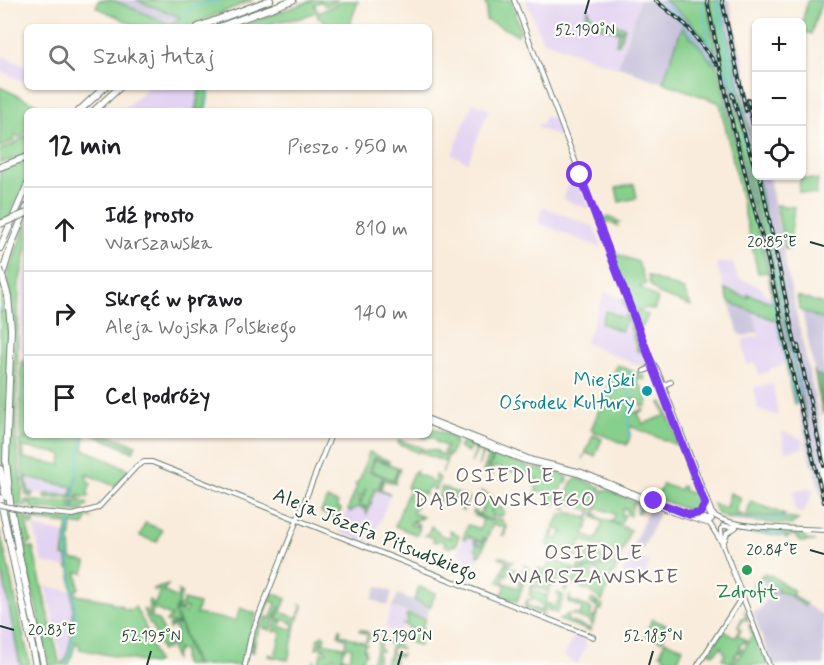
<!DOCTYPE html>
<html lang="pl">
<meta charset="utf-8">
<style>
body{margin:0;font-family:Mynerve,sans-serif;background:#f6f6f6;color:#202124}
.controls{position:absolute;right:18px;top:18px;display:grid;overflow:hidden;border-radius:9px;box-shadow:0 2px 4px #0004}
.controls button{width:54px;height:54px;display:grid;place-items:center;padding:0;border:0;border-bottom:2px solid #e0e0e0;background:#fff;color:#202124;font:30px sans-serif}
.stop{position:absolute;width:18px;height:18px;margin:-14px;border:4px solid #7c3aed;border-radius:50%;background:#fff}
.stop.end{background:#7c3aed;border-color:#fff;box-shadow:0 2px 6px #0008}
.list{margin:0;padding:0;list-style:none}
h2{display:flex;justify-content:space-between;align-items:center;height:78px;margin:0;padding:0 24px;font-size:26px}
h2 small{font-size:20px;font-weight:400;color:#757577}
.list li{display:grid;grid-template-columns:39px 1fr auto;gap:18px;align-items:center;box-sizing:border-box;height:84px;padding:0 24px;border-top:2px solid #e0e0e0}
.list b{display:block;font-size:22px;white-space:nowrap}
.list p{margin:0;font-size:20px;white-space:nowrap;color:#757577}
.list em{font-size:20px;font-style:normal;color:#757577}
.icon{flex:none;width:33px;height:33px;fill:none;stroke:currentColor;stroke-width:2;stroke-linecap:round;stroke-linejoin:round}
.map{position:relative;flex:none;width:824px;height:665px;overflow:hidden}
.search{position:absolute;background:#fff;box-shadow:0 2px 4px #0004;left:24px;top:24px;width:408px;height:66px;display:flex;align-items:center;gap:15px;box-sizing:border-box;padding:0 21px;border-radius:9px;color:#757577;font-size:22px}
.panel{position:absolute;background:#fff;box-shadow:0 2px 4px #0004;left:24px;top:108px;width:408px;height:330px;border-radius:9px}
.map>svg:first-child{display:block}
</style>
<div class="map">
<svg width="824" height="665" viewBox="0 0 824 665">
<rect width="100%" height="100%" fill="#fdfcf7"/>
<filter id="ink" filterUnits="userSpaceOnUse"><feTurbulence type="fractalNoise" baseFrequency=".0167" numOctaves="2"/><feDisplacementMap in="SourceGraphic" scale="12" xChannelSelector="R" yChannelSelector="G"/><feConvolveMatrix kernelMatrix="1 2 1 2 8 2 1 2 1" color-interpolation-filters="sRGB"/></filter>
<filter id="wash" filterUnits="userSpaceOnUse"><feTurbulence type="fractalNoise" baseFrequency=".008" numOctaves="4" result="noise"/><feDisplacementMap in="SourceGraphic" scale="24" xChannelSelector="R" yChannelSelector="G"/><feGaussianBlur stdDeviation="1.35" result="paint"/><feColorMatrix in="noise" values="0 0 0 0 0 0 0 0 0 0 0 0 0 0 0 0 0 1.4 0 .05"/><feComposite in="paint" operator="in"/></filter>
<g filter="url(#wash)">
<rect width="100%" height="100%" fill="#f9ecdc"/>
<path fill="#e3d3f2" d="M 526,0 L 640,0 L 617,68 L 542,40 Z
M 3,56 L 27,67 L 27,83 L 0,71 L 0,62 Z
M 148,87 L 200,87 L 195,111 L 122,111 Z
M 473,102 L 489,109 L 468,162 L 452,155 Z
M 545,116 L 556,119 L 562,138 L 537,127 L 539,124 L 542,124 Z
M 573,172 L 575,173 L 589,209 L 563,199 Z
M 542,206 L 594,227 L 602,248 L 538,223 Z
M 716,263 L 733,263 L 738,278 L 761,287 L 765,295 L 771,295 L 773,304 L 748,298 L 725,289 Z
M 27,264 L 27,364 L 24,363 L 24,353 L 21,351 L 23,288 Z
M 605,292 L 622,299 L 648,366 L 645,368 L 585,343 Z
M 753,312 L 777,321 L 786,362 L 782,363 L 783,366 L 770,368 L 771,371 L 759,375 L 756,363 L 747,365 L 743,345 L 744,339 L 759,336 Z
M 773,384 L 778,416 L 758,409 L 754,387 Z
M 782,431 L 802,439 L 804,448 L 785,451 Z
M 369,456 L 400,469 L 395,484 L 384,480 L 381,489 L 391,493 L 375,534 L 368,532 L 366,536 L 369,538 L 367,543 L 341,533 L 339,530 Z
M 26,477 L 73,487 L 72,495 L 29,493 Z
M 813,488 L 812,496 L 802,514 L 795,510 L 793,491 Z
M 484,520 L 493,524 L 473,572 L 462,568 L 466,557 L 457,553 L 469,525 L 480,529 Z
M 34,527 L 66,534 L 63,556 L 67,557 L 68,568 L 42,562 Z
M 630,554 L 650,562 L 642,584 L 621,576 Z
M 0,574 L 4,575 L 20,665 L 0,665 Z
M 46,586 L 72,591 L 75,621 L 73,634 L 65,662 L 62,662 Z
M 392,607 L 409,614 L 397,637 L 385,627 Z
M 574,635 L 584,639 L 586,646 L 577,664 L 564,657 Z"/>
<path fill="#c6c0da" fill-rule="evenodd" d="M 113,0 L 136,0 L 181,17 L 171,25 Z
M 640,0 L 665,0 L 691,22 L 715,50 L 706,0 L 709,0 L 720,58 L 717,59 L 720,71 L 713,60 L 713,65 L 682,28 L 663,83 L 658,80 L 654,80 L 634,73 L 634,71 L 618,66 Z
M 720,0 L 729,0 L 756,117 L 756,176 L 769,176 L 787,271 L 824,441 L 824,509 L 814,468 L 811,465 L 767,262 L 726,106 L 722,82 L 725,81 L 722,66 L 734,90 L 749,131 ZM 726,85 L 741,122 L 758,182 L 785,309 L 805,418 L 770,262 L 734,125 Z
M 729,302 L 753,312 L 759,332 L 744,336 L 739,334 Z
M 802,311 L 824,320 L 824,377 L 815,374 Z
M 649,508 L 659,513 L 643,550 L 633,546 Z
M 763,576 L 824,616 L 824,665 L 772,665 L 753,612 L 760,609 L 770,595 L 756,585 Z
M 377,586 L 392,592 L 388,606 L 372,599 Z
M 398,594 L 430,607 L 425,619 L 392,607 Z"/>
<path fill="#86cf8c" stroke="#528660" stroke-width="1.5" fill-rule="evenodd" d="M 99,0 L 113,0 L 171,25 L 180,17 L 136,0 L 253,0 L 186,27 L 139,27 L 96,7 Z
M 313,0 L 338,0 L 325,6 L 321,1 L 314,5 L 318,11 L 301,18 L 275,22 L 272,24 L 272,27 L 238,27 Z
M 483,0 L 511,0 L 520,29 L 518,35 L 486,20 L 487,7 Z
M 665,0 L 706,0 L 716,52 L 691,22 Z
M 709,0 L 720,0 L 752,143 L 740,105 L 722,66 Z
M 808,0 L 822,0 L 811,34 L 802,31 L 802,23 Z
M 342,1 L 358,1 L 349,27 L 326,27 L 324,19 L 318,18 L 317,14 Z
M 588,9 L 592,17 L 625,27 L 624,31 L 618,29 L 618,31 L 623,32 L 619,44 L 616,44 L 619,32 L 584,23 Z
M 682,27 L 701,48 L 712,63 L 712,58 L 720,71 L 729,118 L 772,284 L 798,403 L 794,404 L 777,321 L 729,302 L 725,289 L 748,298 L 748,294 L 773,303 L 768,272 L 758,273 L 720,103 L 663,82 Z
M 725,81 L 741,122 L 758,182 L 809,432 L 770,262 L 738,142 Z
M 0,87 L 40,106 L 43,110 L 27,111 L 27,131 L 20,137 L 15,136 L 15,140 L 0,147 Z
M 200,87 L 210,87 L 205,111 L 195,111 Z
M 27,135 L 27,153 L 18,158 L 0,163 L 0,150 L 12,145 Z
M 27,159 L 27,180 L 8,219 L 0,221 L 0,169 Z
M 800,178 L 818,180 L 816,195 L 799,192 Z
M 634,184 L 637,198 L 619,202 L 616,188 Z
M 776,205 L 794,207 L 789,249 L 785,249 Z
M 599,214 L 601,220 L 608,217 L 620,222 L 616,223 L 618,226 L 608,222 L 605,223 L 616,254 L 638,262 L 646,284 L 640,287 L 658,299 L 654,310 L 647,308 L 637,311 L 648,315 L 643,326 L 639,325 L 635,312 L 636,311 L 630,299 L 631,298 L 629,297 L 616,264 L 618,262 L 616,263 L 607,241 L 609,235 L 597,215 Z
M 27,218 L 27,248 L 19,283 L 16,443 L 22,488 L 21,506 L 14,505 L 9,458 L 12,384 L 15,384 L 12,381 L 15,319 L 7,278 Z
M 648,276 L 684,290 L 691,306 L 659,294 L 650,285 Z
M 3,291 L 6,305 L 1,312 L 9,311 L 4,477 L 0,450 L 0,308 Z
M 797,296 L 824,304 L 824,320 L 800,310 Z
M 622,299 L 623,299 L 634,325 L 633,321 L 634,322 L 648,365 L 644,368 L 643,367 L 648,365 L 629,315 L 640,351 L 638,352 L 627,319 L 621,331 L 601,323 L 606,311 L 627,319 L 625,315 L 628,314 Z
M 24,359 L 24,363 L 27,364 L 27,435 L 85,435 L 83,449 L 130,470 L 115,486 L 86,474 L 88,482 L 91,484 L 88,491 L 89,497 L 80,497 L 79,495 L 78,498 L 74,498 L 77,474 L 73,498 L 48,499 L 44,497 L 45,494 L 71,495 L 73,487 L 26,477 L 29,493 L 33,493 L 31,497 L 26,495 L 19,440 L 26,439 L 20,436 L 21,368 L 23,367 L 21,363 ZM 23,447 L 62,454 L 61,465 L 24,458 Z
M 617,365 L 636,373 L 635,377 L 637,373 L 645,377 L 644,380 L 639,378 L 636,384 L 641,386 L 648,402 L 646,402 L 647,405 L 642,407 L 640,401 L 631,399 L 630,414 L 645,409 L 638,413 L 643,424 L 666,415 L 660,403 L 663,402 L 688,467 L 679,446 L 630,426 L 630,437 L 627,445 L 591,430 Z
M 429,427 L 452,436 L 453,441 L 456,441 L 450,455 L 443,452 L 447,447 L 436,442 L 437,440 L 429,436 L 425,438 L 419,435 L 429,435 Z
M 593,435 L 602,439 L 595,456 L 586,453 L 583,459 Z
M 399,440 L 416,446 L 418,446 L 423,449 L 437,451 L 438,452 L 437,453 L 448,456 L 442,473 L 446,462 L 427,455 L 423,452 L 422,453 L 420,450 L 418,453 L 403,445 L 401,446 L 398,443 Z
M 466,442 L 490,453 L 529,467 L 563,474 L 566,478 L 565,481 L 568,478 L 567,483 L 564,483 L 555,505 L 548,502 L 552,497 L 538,490 L 535,494 L 537,496 L 534,496 L 537,488 L 533,484 L 536,484 L 536,478 L 519,471 L 516,473 L 495,467 L 491,470 L 493,472 L 492,475 L 488,474 L 493,459 L 492,458 L 489,466 L 486,466 L 488,468 L 486,472 L 483,471 L 489,455 L 483,453 L 478,466 L 482,453 L 477,450 L 471,463 L 476,450 L 470,448 L 468,452 L 459,448 L 461,443 Z
M 369,452 L 389,461 L 389,463 L 374,458 L 369,471 L 394,481 L 399,468 L 389,464 L 400,468 L 400,469 L 395,484 L 384,480 L 381,489 L 390,494 L 379,491 L 383,479 L 382,478 L 377,490 L 373,489 L 375,490 L 368,508 L 360,505 L 366,488 L 362,497 L 359,496 L 358,498 L 360,500 L 359,505 L 368,509 L 372,502 L 367,514 L 364,509 L 357,507 L 350,512 L 348,509 L 357,486 L 355,485 L 360,479 Z
M 375,459 L 398,468 L 393,480 L 371,471 Z
M 417,470 L 416,474 L 428,478 L 430,482 L 434,483 L 435,475 L 440,478 L 435,490 L 430,487 L 427,489 L 425,494 L 407,487 L 413,473 Z
M 578,478 L 601,488 L 589,519 L 585,517 L 588,517 L 591,511 L 568,502 L 565,507 L 567,510 L 563,508 L 567,498 L 569,498 L 571,495 L 567,493 L 572,481 Z
M 663,484 L 679,490 L 681,486 L 684,487 L 683,490 L 689,493 L 695,490 L 701,508 L 693,512 L 651,496 L 660,491 Z
M 442,487 L 469,498 L 463,511 L 460,509 L 463,503 L 451,499 L 451,497 L 445,494 L 444,498 L 446,499 L 443,503 L 437,500 Z
M 409,489 L 421,495 L 413,513 L 424,517 L 419,517 L 421,519 L 414,520 L 417,524 L 419,524 L 418,526 L 413,521 L 410,524 L 420,528 L 417,535 L 395,526 Z
M 603,490 L 608,490 L 644,506 L 638,513 L 636,512 L 639,505 L 633,502 L 630,516 L 627,514 L 627,508 L 623,509 L 621,515 L 625,515 L 620,525 L 610,521 L 613,521 L 615,514 L 598,508 L 595,513 L 598,515 L 595,516 L 628,529 L 630,530 L 624,548 L 618,560 L 577,571 L 580,564 L 584,568 L 588,557 L 578,553 L 577,556 L 579,558 L 547,545 L 552,531 L 555,532 L 553,538 L 557,540 L 561,533 L 564,532 L 553,528 L 561,514 L 572,513 L 590,520 L 584,535 L 596,540 L 603,522 L 593,517 ZM 581,540 L 616,554 L 614,560 L 610,561 L 604,559 L 604,557 L 599,555 L 598,556 L 598,555 L 588,550 L 587,552 L 587,550 L 578,548 Z
M 481,491 L 491,496 L 495,504 L 491,510 L 496,506 L 502,508 L 504,512 L 502,516 L 494,517 L 491,510 L 492,519 L 487,519 L 473,513 L 474,510 L 480,514 L 487,497 L 487,495 L 480,494 Z
M 730,493 L 741,498 L 735,512 L 744,516 L 747,514 L 751,501 L 785,515 L 784,516 L 724,517 L 718,514 L 713,504 L 726,508 Z
M 327,499 L 338,503 L 337,507 L 341,509 L 338,519 L 321,512 Z
M 26,500 L 54,503 L 81,501 L 88,504 L 82,510 L 73,512 L 75,503 L 73,502 L 70,512 L 31,508 L 31,503 L 25,507 L 24,503 Z
M 15,511 L 23,512 L 31,542 L 27,545 L 22,543 Z
M 33,514 L 71,520 L 89,516 L 93,519 L 88,517 L 83,526 L 72,524 L 70,541 L 71,559 L 86,562 L 84,573 L 77,572 L 79,589 L 76,589 L 76,595 L 111,601 L 112,604 L 121,605 L 122,608 L 130,610 L 135,607 L 144,623 L 157,662 L 152,664 L 79,649 L 80,646 L 76,642 L 69,665 L 62,665 L 62,662 L 65,661 C 77,626 73,604 70,568 L 68,568 L 67,557 L 63,556 L 68,524 L 34,520 L 34,525 L 30,526 L 27,519 L 34,520 Z
M 474,515 L 489,521 L 501,519 L 507,527 L 504,536 L 502,535 L 505,528 L 493,524 L 480,556 L 477,555 L 478,551 L 475,549 L 477,543 L 481,545 L 486,538 L 483,538 L 482,542 L 477,540 L 476,543 L 474,542 L 475,539 L 468,536 L 466,539 L 463,538 L 468,525 L 480,529 L 483,520 Z
M 786,518 L 798,520 L 793,523 L 792,525 L 725,519 Z
M 145,523 L 162,530 L 157,542 L 140,536 Z
M 431,526 L 439,532 L 438,534 L 451,538 L 450,531 L 459,535 L 456,546 L 453,545 L 451,548 L 444,545 L 445,542 L 438,540 L 437,542 L 433,541 L 434,538 L 425,535 L 428,534 Z
M 755,529 L 802,531 L 806,540 L 815,541 L 802,542 L 794,536 L 800,537 L 793,535 L 786,538 L 785,536 L 748,533 L 748,530 Z
M 0,531 L 30,665 L 20,665 L 0,559 Z
M 26,547 L 33,548 L 60,665 L 49,665 L 24,552 Z
M 500,556 L 508,559 L 505,570 L 510,560 L 513,561 L 508,566 L 521,572 L 525,569 L 524,565 L 530,568 L 525,581 L 519,579 L 520,575 L 509,571 L 507,575 L 504,571 L 503,574 L 507,576 L 504,577 L 503,582 L 518,588 L 520,583 L 518,581 L 524,583 L 517,601 L 501,597 L 506,585 L 498,582 L 506,560 L 499,557 Z
M 551,559 L 575,569 C 571,576 563,576 555,574 L 554,577 L 553,574 L 547,571 L 544,577 L 550,580 L 551,577 L 553,578 L 552,582 L 556,575 L 563,577 L 572,574 L 570,581 L 566,582 L 569,583 L 566,591 L 564,590 L 566,585 L 556,580 L 553,587 L 550,587 L 546,591 L 541,589 L 542,587 L 540,589 L 536,587 L 538,583 L 536,580 L 539,573 L 536,572 L 538,568 L 546,570 Z
M 611,564 L 617,566 L 614,573 L 611,573 L 613,575 L 602,601 L 587,589 L 586,590 L 573,584 L 576,584 L 573,582 L 578,572 L 596,567 L 597,570 L 594,570 L 591,576 L 597,579 L 600,573 L 597,571 L 599,567 Z
M 764,573 L 769,576 L 771,575 L 794,591 L 792,595 L 806,604 L 804,606 L 786,593 L 777,592 L 778,588 L 772,586 L 770,581 L 763,577 L 757,583 L 764,589 L 773,593 L 773,596 L 753,585 Z
M 532,584 L 535,585 L 532,590 L 547,596 L 549,592 L 547,590 L 549,591 L 545,604 L 551,604 L 550,606 L 554,608 L 560,596 L 556,592 L 564,596 L 557,613 L 546,609 L 543,611 L 544,615 L 525,607 L 525,604 L 528,599 L 529,600 L 526,605 L 541,611 L 543,607 L 536,600 L 531,600 L 532,596 L 529,595 Z
M 168,585 L 163,591 L 177,598 L 179,593 L 177,590 L 182,593 L 174,613 L 179,624 L 166,622 L 171,616 L 153,608 L 152,616 L 149,613 L 149,607 L 153,606 L 148,604 L 149,600 L 155,604 L 160,591 L 156,589 L 155,591 L 153,589 Z
M 419,587 L 436,593 L 430,607 L 414,600 Z
M 271,593 L 272,595 L 273,593 L 286,599 L 281,612 L 297,618 L 302,606 L 299,604 L 303,605 L 303,607 L 297,622 L 277,619 L 280,606 L 270,630 L 263,628 L 267,617 L 271,618 L 276,603 L 270,601 L 256,638 L 253,651 L 255,652 L 252,650 L 250,653 L 251,644 L 254,644 L 251,642 L 252,638 Z
M 570,595 L 570,600 L 590,608 L 592,610 L 590,616 L 594,618 L 598,607 L 595,606 L 597,603 L 595,602 L 594,606 L 590,603 L 592,599 L 598,602 L 598,604 L 603,605 L 602,610 L 599,610 L 590,631 L 559,620 L 568,614 L 572,615 L 569,615 L 567,620 L 590,629 L 592,625 L 590,621 L 573,615 L 574,613 L 580,615 L 582,608 L 568,602 Z
M 183,600 L 199,604 L 196,614 L 236,621 L 240,608 L 256,614 L 243,665 L 196,665 L 176,612 L 177,610 L 185,613 L 187,608 L 184,607 L 182,611 L 177,609 L 178,606 L 183,604 Z
M 143,610 L 146,610 L 148,616 L 159,621 L 168,645 L 167,650 L 165,648 L 162,649 L 162,652 L 152,624 L 150,624 Z
M 744,610 L 749,620 L 747,621 L 745,617 L 738,627 L 741,629 L 738,635 L 748,642 L 752,635 L 749,625 L 751,624 L 768,665 L 734,665 L 747,644 L 745,642 L 739,645 L 742,649 L 740,651 L 738,650 L 739,653 L 736,653 L 736,657 L 734,656 L 735,659 L 732,660 L 734,662 L 732,664 L 722,659 L 725,654 L 721,647 L 714,654 L 709,653 L 723,630 L 735,638 L 740,629 L 738,627 L 742,618 L 746,616 Z
M 407,614 L 425,619 L 426,618 L 423,624 L 419,646 L 399,638 L 401,635 L 407,637 L 410,633 L 409,632 L 410,628 L 403,624 L 406,624 L 408,618 L 406,617 Z
M 652,619 L 668,626 L 662,641 L 645,635 Z
M 277,620 L 283,621 L 280,627 L 292,629 L 293,625 L 291,623 L 296,624 L 288,660 L 268,656 L 269,654 L 275,657 L 281,633 L 276,630 L 275,632 L 273,631 Z
M 170,625 L 180,625 L 194,665 L 185,665 L 183,661 L 184,650 L 180,650 L 177,652 L 178,648 L 175,659 L 169,643 L 175,646 L 176,628 L 172,627 L 169,629 Z
M 340,629 L 341,630 L 340,634 L 365,643 L 368,635 L 359,631 L 360,629 L 369,633 L 368,641 L 366,641 L 365,644 L 368,645 L 365,645 L 364,649 L 367,650 L 364,650 L 366,653 L 362,661 L 368,662 L 366,665 L 348,663 L 344,665 L 342,661 L 343,657 L 350,659 L 352,648 L 347,647 L 345,649 L 346,639 L 338,635 Z
M 373,634 L 392,643 L 394,642 L 403,649 L 394,647 L 392,649 L 392,654 L 402,654 L 400,658 L 400,656 L 397,655 L 395,657 L 395,655 L 391,654 L 390,658 L 395,659 L 394,665 L 380,665 L 385,664 L 387,658 L 389,658 L 391,645 L 385,641 L 381,642 L 380,649 L 382,651 L 377,652 L 377,655 L 379,656 L 376,658 L 379,659 L 375,663 L 377,665 L 368,664 L 368,662 L 372,662 L 379,641 L 371,639 Z
M 322,635 L 325,637 L 323,643 L 344,647 L 341,661 L 339,662 L 334,657 L 327,661 L 324,665 L 313,665 L 314,661 L 315,664 L 319,664 L 321,653 L 327,652 L 324,648 L 322,650 L 322,647 L 316,648 L 317,643 L 321,643 L 321,641 L 317,640 Z
M 665,641 L 683,648 L 677,662 L 664,658 L 662,653 L 660,654 Z"/>
<path fill="#6cb278" stroke="#467856" stroke-width="1.5" d="M 814,370 L 815,374 L 824,377 L 823,415 Z
M 94,435 L 110,435 L 136,445 L 133,452 Z"/>
<g fill="none" stroke-linecap="round" stroke-linejoin="round">
<path stroke="#5fc3dd" stroke-width="1.5" d="M 653,0 C 677,17 699,37 714,63
M 661,0 L 694,28 L 709,45 L 710,43
M 701,0 L 709,43
M 716,0 L 731,81
M 720,0 L 739,91
M 187,20 L 186,14 L 192,7 L 221,0
M 709,45 L 731,81 L 746,120
M 206,111 L 210,87
M 741,134 L 750,160 L 769,236 L 801,397
M 772,297 L 789,376
M 791,376 L 789,376 L 796,404
M 629,438 L 630,370
M 74,497 L 83,435
M 72,510 L 73,503
M 731,519 L 788,519
M 754,532 L 784,535
M 68,665 L 77,623 L 68,547 L 71,520"/>
</g>
</g>
<g filter="url(#ink)">
<g fill="none" stroke-linecap="round" stroke-linejoin="round">
<defs>
<path id="minor" d="M 514,0 L 650,358 L 657,369 L 712,513 C 726,530 800,528 824,530
M 650,359 L 697,486 L 712,519
M 644,371 L 649,369 L 651,365
M 664,389 L 666,384 L 671,382
M 429,419 L 533,460 L 582,472 L 673,509 L 711,520
M 429,423 L 522,460 L 578,474 L 674,513 L 710,524
M 29,511 L 73,515 L 98,508 L 137,466 L 144,462 L 152,462 L 593,637
M 693,515 L 701,512 L 704,505
M 710,524 L 722,543 L 769,665
M 723,526 L 735,527
M 721,529 L 722,542
M 723,545 L 727,533 L 736,527
M 245,665 L 251,635 L 331,435
M 698,665 L 742,597"/>
<path id="highway" d="M 198,27 L 270,0
M 219,27 L 293,0
M 79,111 L 105,87
M 94,111 L 120,87
M 0,167 L 27,157
M 0,248 L 27,186
M 0,282 L 12,243 L 27,207
M 8,296 L 11,329 L 6,460 L 10,502 L 19,554
M 0,469 L 6,497
M 0,498 L 36,665
M 18,551 L 44,665"/>
</defs>
<use href="#minor" stroke="#6b7a6f" stroke-width="6"/>
<use href="#highway" stroke="#6b7a6f" stroke-width="8"/>
<use href="#minor" stroke="#fff" stroke-width="4"/>
<use href="#highway" stroke="#fff" stroke-width="6"/>
<defs>
<path id="rail" d="M 655,0 L 686,25 L 717,65
M 707,0 L 733,127 L 768,260 L 796,390 L 824,502
M 722,0 L 746,111
M 732,94 L 756,172
M 748,100 L 756,141
M 760,176 L 797,353
M 798,346 L 824,466"/>
</defs>
<use href="#rail" stroke="#1f3d34" stroke-width="4"/>
<use href="#rail" stroke="#fdfcf7" stroke-width="1.5" stroke-dasharray="4.5" stroke-linecap="butt"/>
<defs>
<path id="minor-bridge" d="M 0,505 L 29,511"/>
<path id="highway-bridge" d="M 0,224 L 27,213
M 0,269 L 8,296"/>
</defs>
<use href="#minor-bridge" stroke="#6b7a6f" stroke-width="6" stroke-linecap="butt"/>
<use href="#highway-bridge" stroke="#6b7a6f" stroke-width="8" stroke-linecap="butt"/>
<use href="#minor-bridge" stroke="#fff" stroke-width="4"/>
<use href="#highway-bridge" stroke="#fff" stroke-width="6"/>
</g>
</g>
<g fill="none" stroke-linecap="round" stroke-linejoin="round" filter="url(#ink)">
<path stroke="#7c3aed" stroke-width="8" d="M 580,175 L 705,504 L 700,513 L 690,515 L 654,501"/>
</g>
<path fill="none" stroke="#1f3d34" stroke-width="2" d="M 585,14 L 589,0M 810,242 L 824,246M 810,550 L 824,554M 0,626 L 14,630M 147,665 L 151,651M 398,665 L 402,651M 649,665 L 653,651"/>
<circle fill="#0f9aa8" stroke="#fdfcf7" stroke-width="2" cx="647" cy="391" r="6"/>
<circle fill="#2e9e5b" stroke="#fdfcf7" stroke-width="2" cx="747" cy="570" r="6"/>
<g text-anchor="middle" dominant-baseline="central" stroke-width="4.5" stroke-linejoin="round" paint-order="stroke">
<g font-size="20" fill="#0d838f" stroke="#fdfcf7" text-anchor="end">
<text x="635" y="380">Miejski<tspan x="635" dy="23">Ośrodek Kultury</tspan></text>
</g>
<g font-size="20" fill="#1f3d34" stroke="#fdfcf7">
<text transform="translate(375 535) rotate(22)">Aleja Józefa Piłsudskiego</text>
</g>
<g font-size="20" fill="#27864d" stroke="#fdfcf7">
<text x="747" y="592">Zdrofit</text>
</g>
<g font-size="21" letter-spacing="1.5" fill="#69626a" stroke="#fdfcf7">
<text x="505" y="476">OSIEDLE<tspan x="505" dy="24">DĄBROWSKIEGO</tspan></text>
<text x="594" y="553">OSIEDLE<tspan x="594" dy="24">WARSZAWSKIE</tspan></text>
</g>
</g>
<g font-size="15" text-anchor="middle" fill="#1f3d34" stroke="#fdfcf7" stroke-width="4.5" stroke-linejoin="round" paint-order="stroke">
<text x="585" y="35">52.190°N</text>
<text x="772" y="247">20.85°E</text>
<text x="772" y="555">20.84°E</text>
<text x="52" y="635">20.83°E</text>
<text x="151" y="641">52.195°N</text>
<text x="402" y="641">52.190°N</text>
<text x="653" y="641">52.185°N</text>
</g>
</svg>
<div class="controls">
<button>+</button>
<button>−</button>
<button><svg class="icon" aria-label="locate" viewBox="0 0 24 24"><circle cx="12" cy="12" r="6"/><path d="M12 2v4M12 18v4M2 12h4M18 12h4"/></svg></button>
</div>
<div class="stop" style="left:580px;top:175px"></div>
<div class="stop end" style="left:654px;top:501px"></div>
<div class="search"><svg class="icon" aria-label="search" viewBox="0 0 24 24"><circle cx="10" cy="10" r="6"/><path d="M15 15l6 6"/></svg>Szukaj tutaj</div>
<section class="panel">
<h2>12 min<small>Pieszo · 950 m</small></h2>
<ul class="list">
<li><svg class="icon" aria-label="ahead" viewBox="0 0 24 24"><path d="M12 20V5M6 11l6-6 6 6"/></svg><div><b>Idź prosto</b><p>Warszawska</p></div><em>810 m</em></li>
<li><svg class="icon" aria-label="right" viewBox="0 0 24 24"><path d="M7 20v-9h11M14 6l5 5-5 5"/></svg><div><b>Skręć w prawo</b><p>Aleja Wojska Polskiego</p></div><em>140 m</em></li>
<li><svg class="icon" aria-label="arrive" viewBox="0 0 24 24"><path d="M6 21V4h12l-3 4 3 4H6"/></svg><div><b>Cel podróży</b></div></li>
</ul>
</section>
</div>
